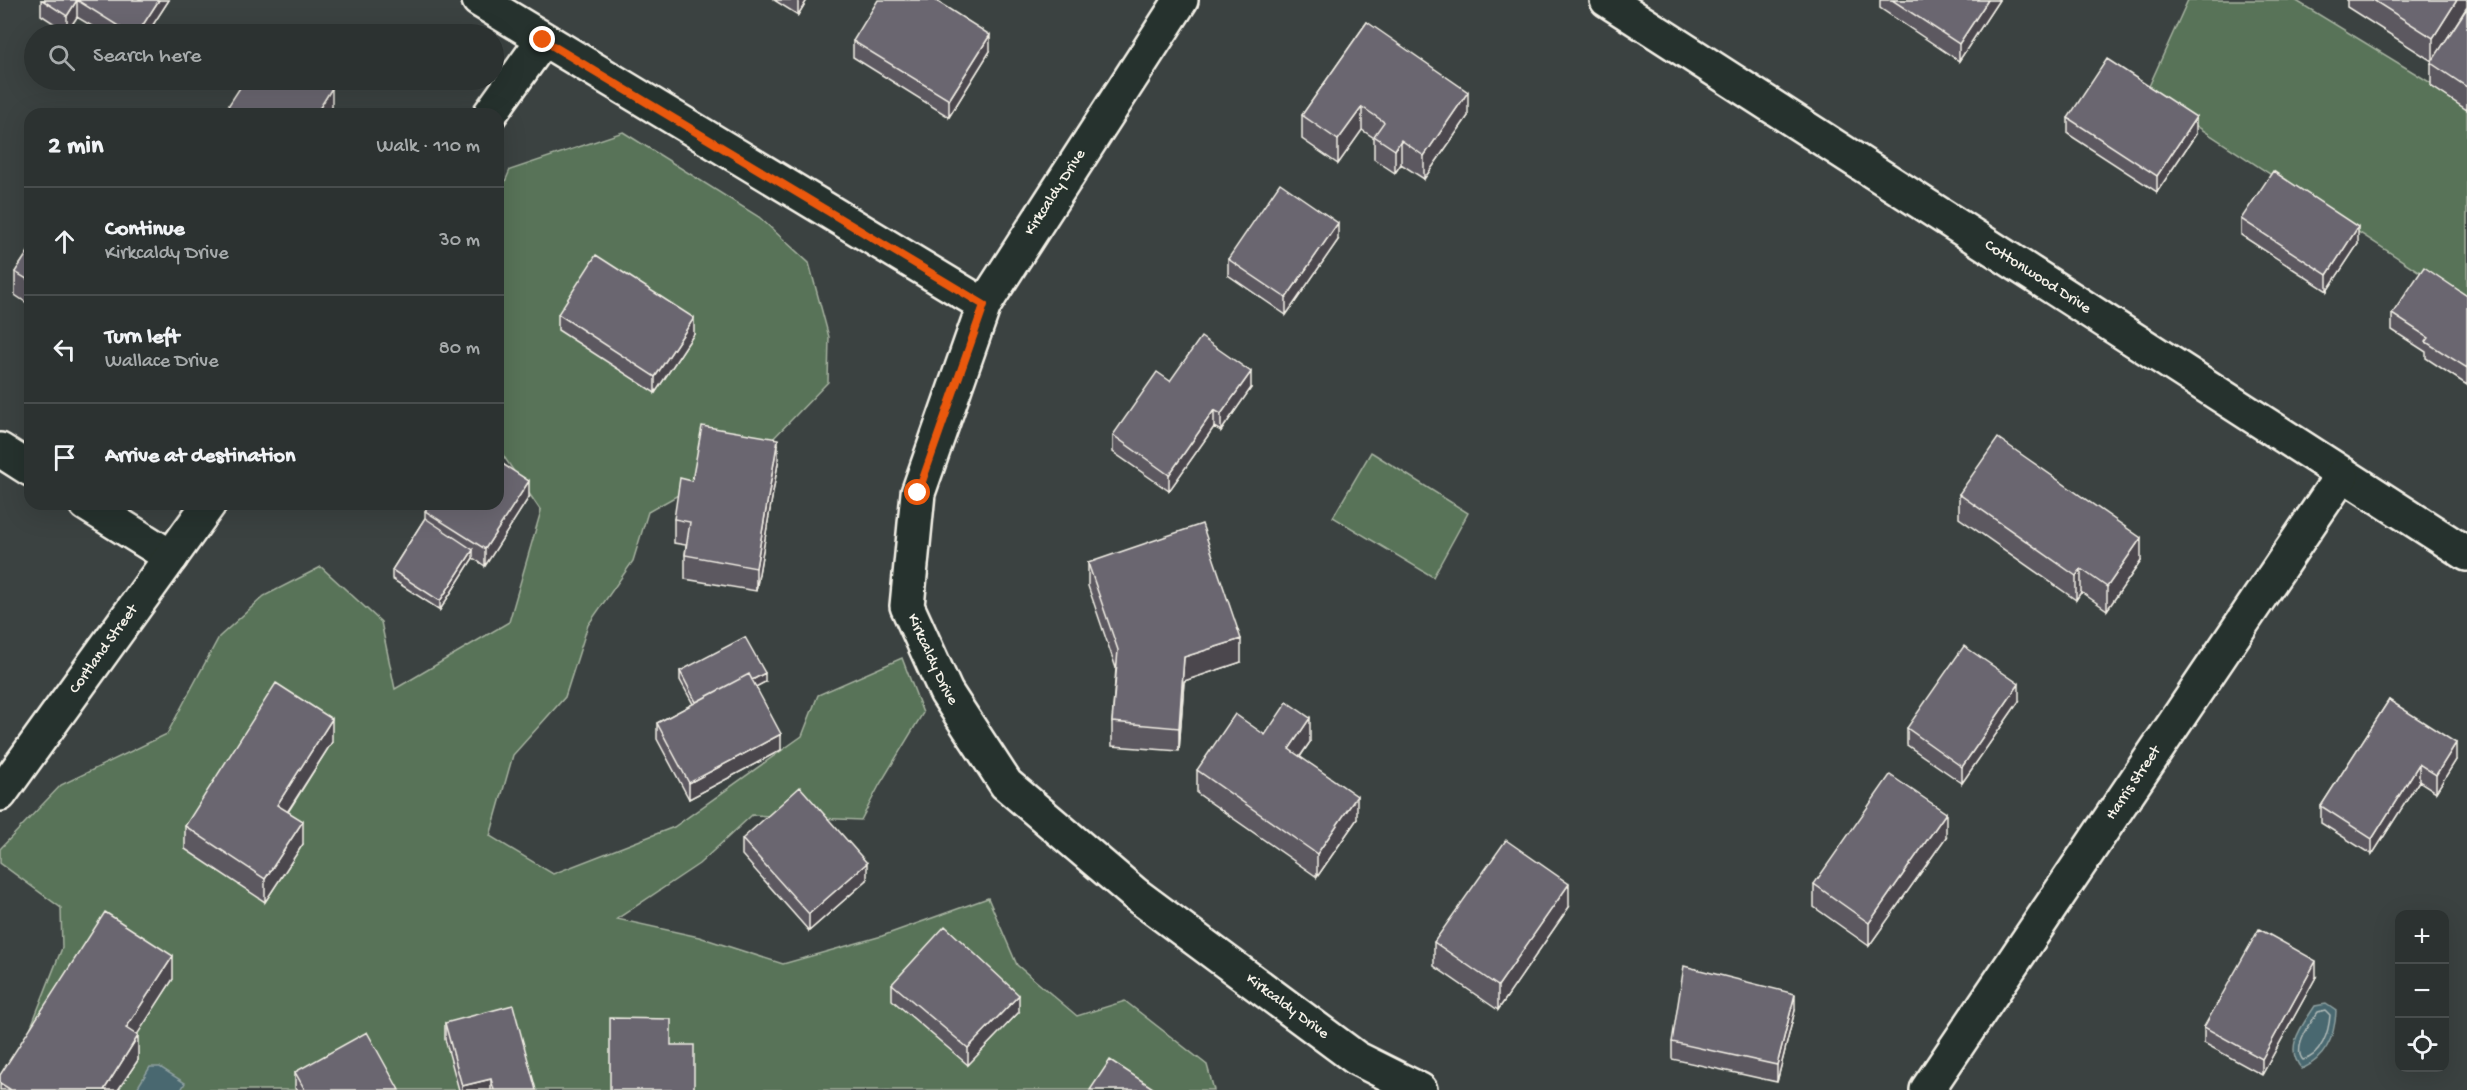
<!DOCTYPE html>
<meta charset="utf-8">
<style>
body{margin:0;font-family:"Gochi Hand",sans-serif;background:#383e3d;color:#f1f3f6}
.controls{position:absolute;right:18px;bottom:18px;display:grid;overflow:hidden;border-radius:12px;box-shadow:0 6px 24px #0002}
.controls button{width:54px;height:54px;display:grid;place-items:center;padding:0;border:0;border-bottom:2px solid #484d4d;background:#2c3231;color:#f1f3f6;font:30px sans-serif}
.stop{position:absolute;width:18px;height:18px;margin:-14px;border:4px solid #ea580c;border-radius:50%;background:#fff}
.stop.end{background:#ea580c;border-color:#fff;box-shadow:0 2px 6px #0008}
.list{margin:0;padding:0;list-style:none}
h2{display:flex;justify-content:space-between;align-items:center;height:78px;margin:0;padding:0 24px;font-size:26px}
h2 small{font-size:20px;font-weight:400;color:#a6aaab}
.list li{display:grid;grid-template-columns:39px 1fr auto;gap:18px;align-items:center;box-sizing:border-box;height:108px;padding:0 24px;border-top:2px solid #484d4d}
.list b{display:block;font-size:22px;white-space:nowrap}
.list p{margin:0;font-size:20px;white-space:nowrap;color:#a6aaab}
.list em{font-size:20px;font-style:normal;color:#a6aaab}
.icon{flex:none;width:33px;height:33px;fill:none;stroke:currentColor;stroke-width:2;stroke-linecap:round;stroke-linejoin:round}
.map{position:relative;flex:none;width:2467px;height:1090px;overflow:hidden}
.search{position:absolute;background:#2c3231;box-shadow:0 6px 24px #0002;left:24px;top:24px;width:480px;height:66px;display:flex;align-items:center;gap:15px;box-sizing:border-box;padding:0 21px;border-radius:33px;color:#a6aaab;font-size:22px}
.panel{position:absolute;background:#2c3231;box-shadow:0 6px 24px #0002;left:24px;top:108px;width:480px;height:402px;border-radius:18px}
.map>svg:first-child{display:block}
</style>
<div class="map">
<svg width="2467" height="1090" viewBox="0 0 2467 1090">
<rect width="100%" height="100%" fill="#3b4241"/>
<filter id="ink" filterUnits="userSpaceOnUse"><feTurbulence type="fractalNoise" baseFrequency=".0167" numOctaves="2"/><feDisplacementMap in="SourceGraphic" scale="12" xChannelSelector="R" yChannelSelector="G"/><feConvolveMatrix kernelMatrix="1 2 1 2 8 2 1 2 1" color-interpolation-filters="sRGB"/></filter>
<g filter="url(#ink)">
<path fill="#587359" stroke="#a6b2a0" stroke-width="1.5" d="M 2188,0 L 2295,0 L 2467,105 L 2467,303 L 2146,93 Z
M 623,132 L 759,217 L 809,263 L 829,337 L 828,382 L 767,445 L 648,512 L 633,561 L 588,625 L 565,697 L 513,755 L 490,836 L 553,874 L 674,827 L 802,736 L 818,695 L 902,658 L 923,713 L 880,784 L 861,820 L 752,815 L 699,864 L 617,919 L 699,937 L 783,964 L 882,936 L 988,898 L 1017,965 L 1077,1016 L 1125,1001 L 1207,1065 L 1214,1090 L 6,1090 L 62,948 L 61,908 L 0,863 L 0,849 L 61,785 L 167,734 L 219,637 L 264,596 L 321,567 L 381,622 L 395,689 L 509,622 L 541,511 L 498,448 L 498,198 L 510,170 Z
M 1371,452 L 1468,513 L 1433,577 L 1333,517 Z"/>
<path fill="#49686f" stroke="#8d9f9f" stroke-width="1.5" d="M 2326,1004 L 2336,1011 C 2335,1036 2326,1058 2302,1069 C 2283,1048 2302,1026 2315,1006 Z
M 150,1067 L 160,1067 L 185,1083 L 181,1090 L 136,1090 Z"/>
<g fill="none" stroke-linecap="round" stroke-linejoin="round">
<path stroke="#b0bab8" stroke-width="1.5" d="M 2325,1010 L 2330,1015 C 2329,1032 2321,1056 2303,1060 C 2292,1048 2310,1024 2318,1012 Z"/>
<defs>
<g id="street">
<path d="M 479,0 L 984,305"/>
<path id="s1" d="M 1181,0 L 984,305 L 918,493 L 907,606 L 946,692 L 1006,784 L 1135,894 L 1356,1058 L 1420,1090"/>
<path id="s2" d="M 1607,0 L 2467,554"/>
<path d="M 490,114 L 543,40"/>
<path d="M 0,450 L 30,469"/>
<path d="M 86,504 L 171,557"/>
<path id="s3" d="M 0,794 L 209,504"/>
<path id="s4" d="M 1927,1090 L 2342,475"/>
</g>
</defs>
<use href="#street" stroke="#f4f1e8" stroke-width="38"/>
<use href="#street" stroke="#26332d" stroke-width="33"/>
</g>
<path fill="#5c5860" stroke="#f4f1e8" stroke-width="1.5" d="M 41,0 L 169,0 L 147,34 L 105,34 L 77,17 L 67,32 L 41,15 Z
M 774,0 L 807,0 L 798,15 Z
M 1880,0 L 1999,0 L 1959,61 L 1880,8 Z
M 2347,0 L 2467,0 L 2454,27 L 2467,8 L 2467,110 L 2431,86 L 2431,63 L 2432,61 L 2347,7 Z
M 1367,22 L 1468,116 L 1424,179 L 1401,164 L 1395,173 L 1374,159 L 1374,138 L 1362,130 L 1338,164 L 1302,139 L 1302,115 Z
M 853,41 L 990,51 L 949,117 L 853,57 Z
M 2068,118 L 2196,134 L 2157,192 L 2068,134 Z
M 2241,219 L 2358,244 L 2327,291 L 2241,235 Z
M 1338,240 L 1286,315 L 1228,275 L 1228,259 Z
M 30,249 L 30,305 L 15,295 L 15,272 Z
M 2467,296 L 2467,385 L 2426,358 L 2426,352 L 2392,330 L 2392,314 Z
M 558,314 L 694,334 L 655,393 L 558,330 Z
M 1170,381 L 1251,388 L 1221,431 L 1214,427 L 1169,491 L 1113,452 L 1113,435 Z
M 778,463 L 756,591 L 685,579 L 685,555 L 686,545 L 674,543 L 674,519 L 692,481 Z
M 1959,494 L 2141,561 L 2107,610 L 2081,592 L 2076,600 L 1959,518 Z
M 529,497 L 485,566 L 473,558 L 440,610 L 392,579 L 392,570 L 425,518 L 425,511 Z
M 1088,563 L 1241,662 L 1184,681 L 1179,751 L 1112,746 L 1112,722 L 1116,668 L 1088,586 Z
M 680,671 L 765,682 L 755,687 L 781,750 L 689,799 L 657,739 L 657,723 L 693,704 L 680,680 Z
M 2389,700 L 2456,760 L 2436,792 L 2419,781 L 2372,855 L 2321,823 L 2321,806 Z
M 2019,701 L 1962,783 L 1907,745 L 1907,728 Z
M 1265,735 L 1310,742 L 1300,757 L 1357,819 L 1317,877 L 1197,793 L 1197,770 Z
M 332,742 L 288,812 L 303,844 L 265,902 L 185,849 L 185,826 Z
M 1946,837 L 1869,946 L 1814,907 L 1814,884 Z
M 742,839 L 867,880 L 809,931 L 742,855 Z
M 1569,907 L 1498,1010 L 1434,966 L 1434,942 Z
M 2316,977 L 2262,1075 L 2204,1043 L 2204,1027 Z
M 173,979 L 136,1035 L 138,1060 L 118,1090 L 0,1090 L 0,1075 Z
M 892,984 L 1019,1012 L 968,1065 L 892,1000 Z
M 1795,1010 L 1777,1082 L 1672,1059 L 1672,1042 Z
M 445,1023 L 536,1090 L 459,1090 L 445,1039 Z
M 295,1072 L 399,1090 L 296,1090 L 295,1088 Z"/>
<path fill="#4b474e" stroke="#f4f1e8" stroke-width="1.5" d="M 77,0 L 77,17 L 67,32 L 67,16 Z
M 159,0 L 169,0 L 147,34 L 137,34 Z
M 798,0 L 807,0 L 798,15 Z
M 1988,0 L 1999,0 L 1959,61 L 1959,44 Z
M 2457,0 L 2467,0 L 2467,7 L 2433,61 L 2433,38 Z
M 990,35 L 990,51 L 949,117 L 949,100 Z
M 332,88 L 332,112 L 331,114 L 316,114 Z
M 1468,92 L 1468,116 L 1424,179 L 1424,156 Z
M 1362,107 L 1362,130 L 1338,164 L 1338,140 Z
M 2196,117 L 2196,134 L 2157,192 L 2157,176 Z
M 1401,140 L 1401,164 L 1395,173 L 1395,150 Z
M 1338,223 L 1338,240 L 1286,315 L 1286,298 Z
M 2358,227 L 2358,244 L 2327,291 L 2327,275 Z
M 694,318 L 694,334 L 655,393 L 655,377 Z
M 1251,372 L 1251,388 L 1221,431 L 1221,414 Z
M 1214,410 L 1214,427 L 1169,491 L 1169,475 Z
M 778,439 L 778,463 L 756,591 L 756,568 Z
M 529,481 L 529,497 L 485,566 L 485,549 Z
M 2141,538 L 2141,561 L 2107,610 L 2107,587 Z
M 473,550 L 473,558 L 440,610 L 440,601 Z
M 2081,569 L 2081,592 L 2076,600 L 2076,576 Z
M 1241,639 L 1241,662 L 1184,681 L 1179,751 L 1179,728 L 1184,657 Z
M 765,673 L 765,682 L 700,717 L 700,708 Z
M 2019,684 L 2019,701 L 1962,783 L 1962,767 Z
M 1310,718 L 1310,742 L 1289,772 L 1289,749 Z
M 332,719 L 332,742 L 277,828 L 277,805 Z
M 781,734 L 781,750 L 689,799 L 689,783 Z
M 2456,743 L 2456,760 L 2436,792 L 2436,775 Z
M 2419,764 L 2419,781 L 2372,855 L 2372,839 Z
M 1357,796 L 1357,819 L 1317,877 L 1317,854 Z
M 1946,813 L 1946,837 L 1869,946 L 1869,923 Z
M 303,821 L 303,844 L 265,902 L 265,879 Z
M 867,863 L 867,880 L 809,931 L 809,914 Z
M 1569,884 L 1569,907 L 1498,1010 L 1498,986 Z
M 173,956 L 173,979 L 126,1052 L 126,1028 Z
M 2316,961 L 2316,977 L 2262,1075 L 2262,1059 Z
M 1795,994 L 1795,1010 L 1777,1082 L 1777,1065 Z
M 1019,995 L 1019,1012 L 968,1065 L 968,1048 Z
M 138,1036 L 138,1060 L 118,1090 L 104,1090 Z
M 491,1079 L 491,1090 L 462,1090 L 462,1086 Z"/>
<path fill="#6b6670" stroke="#f4f1e8" stroke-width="1.5" d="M 42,0 L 159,0 L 137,34 L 131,34 L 77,0 L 67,16 Z
M 878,0 L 935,0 L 990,35 L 949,100 L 853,41 Z
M 1892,0 L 1988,0 L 1959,44 Z
M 2373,0 L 2457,0 L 2433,38 Z
M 2467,8 L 2467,87 L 2431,63 Z
M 1367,22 L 1468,92 L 1424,156 L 1401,140 L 1395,150 L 1374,136 L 1384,122 L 1362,107 L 1338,140 L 1302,115 Z
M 2107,59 L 2196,117 L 2157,176 L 2068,118 Z
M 245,80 L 319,80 L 332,88 L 316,114 L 223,114 Z
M 2273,171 L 2358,227 L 2327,275 L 2241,219 Z
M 1280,183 L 1338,223 L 1286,298 L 1228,259 Z
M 30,249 L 30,281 L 15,272 Z
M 596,255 L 694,318 L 655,377 L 558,314 Z
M 2424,267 L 2467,296 L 2467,368 L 2426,342 L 2429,338 L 2392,314 Z
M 1201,337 L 1251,372 L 1221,414 L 1214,410 L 1169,475 L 1113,435 L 1157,372 L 1170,381 Z
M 702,426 L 778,439 L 756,568 L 685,555 L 690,522 L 674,519 L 680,478 L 692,481 Z
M 1998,438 L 2141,538 L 2107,587 L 2081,569 L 2076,576 L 1959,494 Z
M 498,461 L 529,481 L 485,549 L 425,511 L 429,504 L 498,504 Z
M 425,518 L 473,550 L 440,601 L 392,570 Z
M 1202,524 L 1241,639 L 1184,657 L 1179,728 L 1112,722 L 1118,650 L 1088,563 Z
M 745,637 L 765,673 L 752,680 L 749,674 L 696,702 L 680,671 Z
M 1964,646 L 2019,684 L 1962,767 L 1907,728 Z
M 749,674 L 781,734 L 689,783 L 657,723 Z
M 276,683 L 332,719 L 277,805 L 303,821 L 265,879 L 185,826 Z
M 2389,700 L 2456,743 L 2436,775 L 2419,764 L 2372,839 L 2321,806 Z
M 1287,702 L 1310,718 L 1289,749 L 1357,796 L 1317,854 L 1197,770 L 1235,714 L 1265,735 Z
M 1890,775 L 1946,813 L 1869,923 L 1814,884 Z
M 800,787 L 867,863 L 809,914 L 742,839 Z
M 1506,840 L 1569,884 L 1498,986 L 1434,942 Z
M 105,912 L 173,956 L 126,1028 L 138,1036 L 104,1090 L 11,1090 L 0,1083 L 0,1075 Z
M 945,926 L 1019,995 L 968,1048 L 892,984 Z
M 2259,929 L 2316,961 L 2262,1059 L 2204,1027 Z
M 1684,966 L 1795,994 L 1777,1065 L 1672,1042 Z
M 513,1005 L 536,1090 L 494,1090 L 491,1079 L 462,1086 L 445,1023 Z
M 610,1018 L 671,1019 L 671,1045 L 694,1045 L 694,1090 L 610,1090 Z
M 367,1032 L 399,1090 L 305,1090 L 295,1072 Z
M 1110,1060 L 1156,1090 L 1090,1090 Z"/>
</g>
<g fill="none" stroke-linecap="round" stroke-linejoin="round" filter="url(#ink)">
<path stroke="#ea580c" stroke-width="8" d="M 543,40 L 984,305 L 918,493"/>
</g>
<g text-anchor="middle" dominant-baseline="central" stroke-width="4.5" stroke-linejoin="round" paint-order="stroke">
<g font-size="16" fill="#f4f1e8" stroke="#26332d">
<text transform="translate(1056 193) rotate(-57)">Kirkcaldy Drive</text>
<text stroke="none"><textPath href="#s2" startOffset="512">Cottonwood Drive</textPath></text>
<text stroke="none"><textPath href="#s3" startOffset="178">Cortland Street</textPath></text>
<text stroke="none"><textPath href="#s1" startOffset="735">Kirkcaldy Drive</textPath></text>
<text stroke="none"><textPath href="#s4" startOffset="370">Harris Street</textPath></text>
<text stroke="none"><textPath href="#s1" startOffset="1239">Kirkcaldy Drive</textPath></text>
</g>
</g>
</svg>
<div class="controls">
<button>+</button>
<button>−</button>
<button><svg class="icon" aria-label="locate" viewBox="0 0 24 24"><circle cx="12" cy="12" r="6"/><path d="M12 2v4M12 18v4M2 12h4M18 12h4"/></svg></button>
</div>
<div class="stop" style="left:918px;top:493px"></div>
<div class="stop end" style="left:543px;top:40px"></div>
<div class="search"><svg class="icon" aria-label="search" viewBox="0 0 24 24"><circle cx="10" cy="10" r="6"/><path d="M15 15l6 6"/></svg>Search here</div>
<section class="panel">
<h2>2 min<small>Walk · 110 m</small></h2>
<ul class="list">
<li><svg class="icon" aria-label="ahead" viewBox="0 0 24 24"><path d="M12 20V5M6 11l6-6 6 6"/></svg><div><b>Continue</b><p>Kirkcaldy Drive</p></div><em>30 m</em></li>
<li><svg class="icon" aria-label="left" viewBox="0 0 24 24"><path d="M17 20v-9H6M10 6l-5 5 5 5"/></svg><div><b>Turn left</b><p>Wallace Drive</p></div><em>80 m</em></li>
<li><svg class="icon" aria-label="arrive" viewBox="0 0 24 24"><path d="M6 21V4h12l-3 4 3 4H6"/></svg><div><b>Arrive at destination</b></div></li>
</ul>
</section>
</div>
